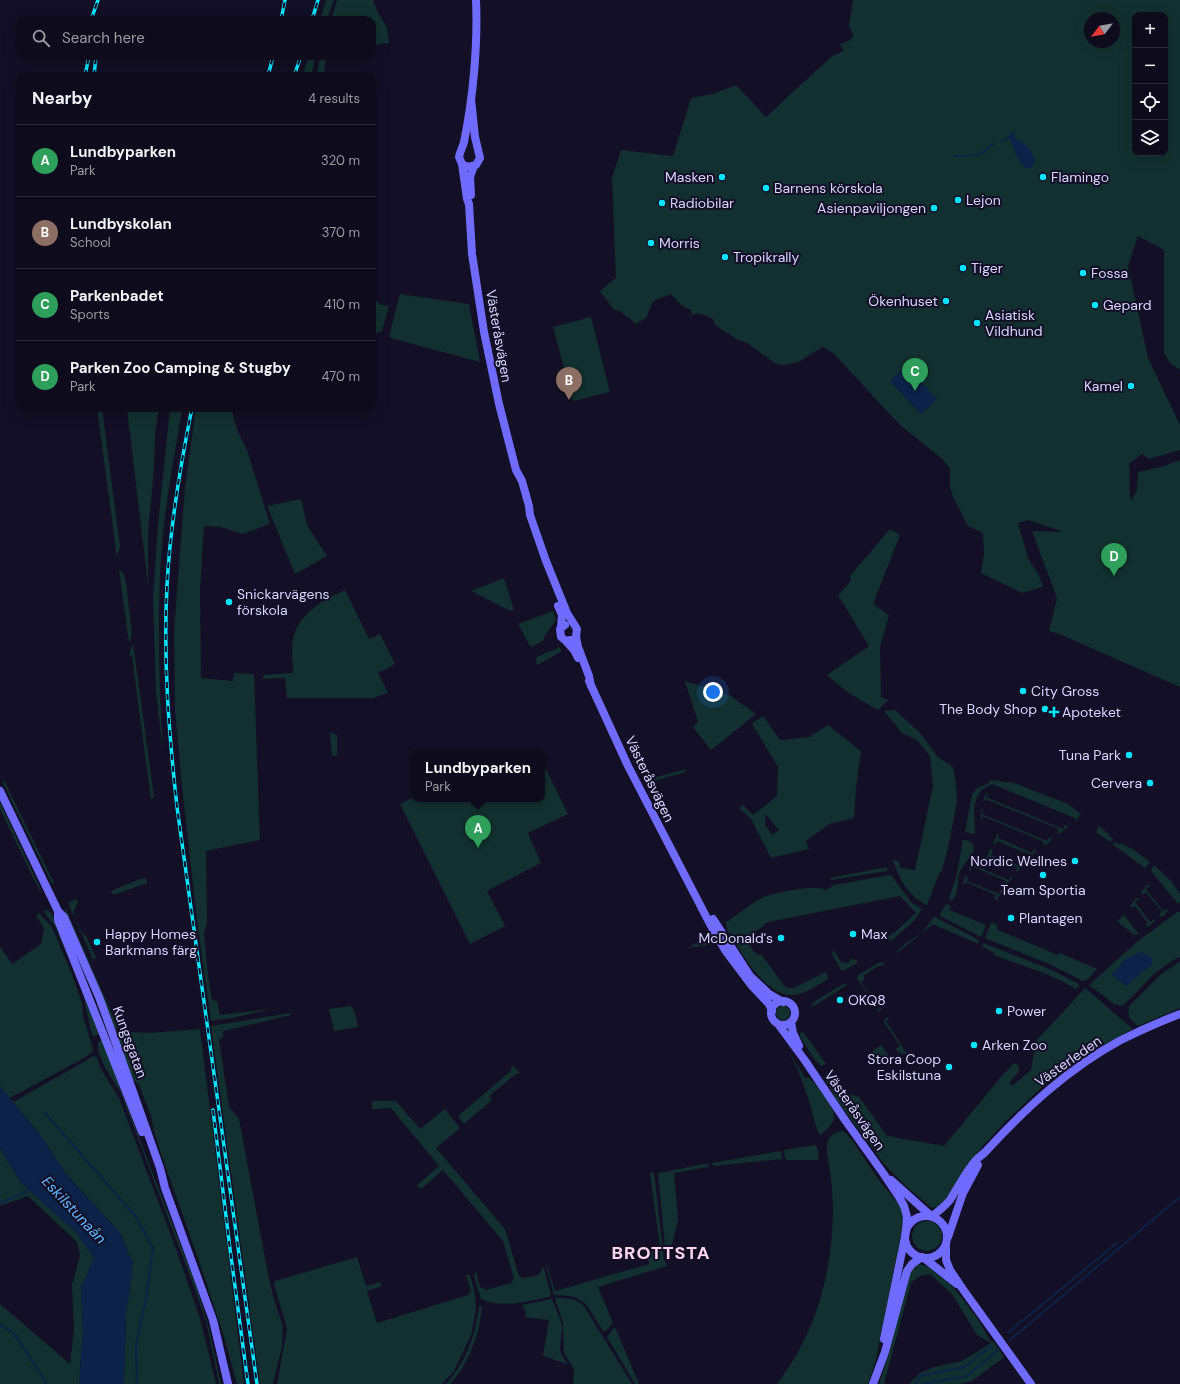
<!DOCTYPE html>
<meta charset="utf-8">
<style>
body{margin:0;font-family:"DM Sans",sans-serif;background:#1c1929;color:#f1f3f6}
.controls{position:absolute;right:12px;top:12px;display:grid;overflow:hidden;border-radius:8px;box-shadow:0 4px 16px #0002}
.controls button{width:36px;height:36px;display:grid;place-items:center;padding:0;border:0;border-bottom:1px solid #2e2b3b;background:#0e0b1c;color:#f1f3f6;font:20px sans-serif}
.compass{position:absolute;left:1084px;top:12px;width:36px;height:36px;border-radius:50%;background:#0e0b1c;box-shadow:0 4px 16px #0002;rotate:239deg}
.you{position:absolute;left:713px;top:692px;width:14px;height:14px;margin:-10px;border:3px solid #fff;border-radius:50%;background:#1a73e8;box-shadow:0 0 0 6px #1a73e833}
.badge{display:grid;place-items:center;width:26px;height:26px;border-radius:50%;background:#00e5ff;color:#fff;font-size:13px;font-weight:700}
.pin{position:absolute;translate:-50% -33px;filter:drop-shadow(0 1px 2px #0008)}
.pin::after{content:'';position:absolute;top:21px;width:14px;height:12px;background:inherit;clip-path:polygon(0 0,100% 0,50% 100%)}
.popup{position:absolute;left:411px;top:750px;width:134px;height:52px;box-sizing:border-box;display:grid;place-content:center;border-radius:8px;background:#0e0b1c;filter:drop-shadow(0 1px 3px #0005);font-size:13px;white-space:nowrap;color:#9b9ba3}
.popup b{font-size:15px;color:#f1f3f6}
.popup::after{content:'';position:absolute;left:50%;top:100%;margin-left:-8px;border:8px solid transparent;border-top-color:#0e0b1c}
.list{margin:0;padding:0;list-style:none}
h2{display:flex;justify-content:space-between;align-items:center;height:52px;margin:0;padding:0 16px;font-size:17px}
h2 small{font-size:13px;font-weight:400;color:#9b9ba3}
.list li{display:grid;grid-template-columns:26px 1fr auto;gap:12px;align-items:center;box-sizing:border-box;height:72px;padding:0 16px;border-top:1px solid #2e2b3b}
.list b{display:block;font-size:15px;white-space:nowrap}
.list p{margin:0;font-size:13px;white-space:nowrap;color:#9b9ba3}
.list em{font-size:13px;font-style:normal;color:#9b9ba3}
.icon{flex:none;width:22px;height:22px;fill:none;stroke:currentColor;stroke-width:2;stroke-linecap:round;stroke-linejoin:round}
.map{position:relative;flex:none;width:1180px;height:1384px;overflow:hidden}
.search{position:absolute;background:#0e0b1c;box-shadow:0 4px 16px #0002;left:16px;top:16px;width:360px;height:44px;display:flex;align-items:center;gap:10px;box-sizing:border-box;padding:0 14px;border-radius:12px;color:#9b9ba3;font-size:15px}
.panel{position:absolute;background:#0e0b1c;box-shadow:0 4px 16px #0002;left:16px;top:72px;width:360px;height:340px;border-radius:12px}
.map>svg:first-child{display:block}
</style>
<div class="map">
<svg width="1180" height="1384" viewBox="0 0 1180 1384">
<rect width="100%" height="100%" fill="#130f26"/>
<path fill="#12302f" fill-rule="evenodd" d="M 326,0 L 334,0 L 327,20 L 320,20 Z
M 337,0 L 373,0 L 378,13 L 387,27 L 389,43 L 372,45 L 372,20 L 331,20 Z
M 853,0 L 1180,0 L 1180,370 L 1170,363 L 1164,353 L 1164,250 L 1138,236 L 1128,266 L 1148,358 L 1180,425 L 1180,450 L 1149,459 L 1142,454 L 1129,464 C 1131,477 1128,488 1131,501 L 1137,490 L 1138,472 L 1161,467 L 1180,460 L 1180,687 L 1059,634 L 1049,631 L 1057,598 L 1032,531 L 1064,532 L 1028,520 L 1018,523 L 1028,558 L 1039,575 L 1043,587 L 1022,593 L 981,573 L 984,553 L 983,533 L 968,526 L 953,497 L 950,487 L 950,468 L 941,458 L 900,425 L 834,354 L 823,347 L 798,362 L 785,365 L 776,364 L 747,343 L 738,340 L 715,325 L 713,319 L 702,314 L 701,315 L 697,313 L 692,315 L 691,310 L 681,305 L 671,294 L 653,301 L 646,318 L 636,324 L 620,311 L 614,310 L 600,291 L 616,278 L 612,178 L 621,150 L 673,156 L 691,98 L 713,94 L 736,85 L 766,117 L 832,56 L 844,51 L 840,44 L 848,41 L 854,36 L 849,26 ZM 1135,15 L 1165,15 L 1165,153 L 1135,153 ZM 1090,18 L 1114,18 L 1114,42 L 1090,42 ZM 892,383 L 937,399 L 921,414 Z
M 309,56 L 316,56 L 311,76 L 302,76 Z
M 320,56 L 326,56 L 324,76 L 317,76 Z
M 400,294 L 469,304 L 480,362 L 390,338 L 390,333 Z
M 372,298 L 382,305 L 389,306 L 382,331 L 376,333 L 372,333 Z
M 591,317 L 610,392 L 573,401 L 553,327 Z
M 97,408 L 102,408 L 120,547 L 116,557 L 116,550 Z
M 127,408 L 159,408 L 155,433 L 154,469 L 148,532 L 148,585 Z
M 196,408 L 231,408 L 238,432 L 247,450 L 270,524 L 243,534 L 221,527 L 204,526 L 200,591 L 201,678 L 233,681 L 234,673 L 254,674 L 260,840 L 206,851 L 207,923 L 204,933 L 208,975 L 212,1000 L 217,1001 L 220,1015 L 272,1009 L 232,1018 L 211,1021 L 198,928 L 182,787 L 175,710 L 174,631 L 185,487 Z
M 170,409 L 182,411 C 175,452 167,493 163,534 C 156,607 159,680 163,753 L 156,691 L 153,598 L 158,524 Z
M 301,499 L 307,525 L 327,556 L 295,574 L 267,506 Z
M 890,529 L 900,535 L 873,604 L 889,615 L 880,647 L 881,697 L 888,700 L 878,710 L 847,692 L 827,675 L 869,646 L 838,595 L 851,581 L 850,576 Z
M 119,570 L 123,572 L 126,582 L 132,634 L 129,643 Z
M 504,578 L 514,610 L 510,611 L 471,591 Z
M 345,590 L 369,639 L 380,634 L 395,664 L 378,673 L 388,693 L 373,698 L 287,698 L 285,678 L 263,679 L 263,675 L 293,673 C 293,663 291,650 293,639 C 299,613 323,600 345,590 Z
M 553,611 L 556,620 L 544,637 L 544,640 L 532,647 L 530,646 L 518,624 Z
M 133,643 L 154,797 L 151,800 L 132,656 L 129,655 Z
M 559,647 L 562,651 L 537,665 L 536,658 C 543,653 552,652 559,647 Z
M 685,681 L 729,695 L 756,714 L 711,750 L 693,727 L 698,722 Z
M 895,710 L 920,733 L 938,757 L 953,767 L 956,783 L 957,801 L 948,848 L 942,870 L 939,874 L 927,905 C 908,896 899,879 893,860 L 898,861 L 901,868 L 915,870 L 933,786 L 930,756 L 917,740 L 902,733 L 884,711 Z
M 763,716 L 780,740 L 809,737 L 828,725 L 861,751 L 856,788 L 854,818 L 829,824 L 806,841 L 809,849 L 771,858 L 751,819 L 739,808 L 743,805 L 753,815 L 777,796 L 778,767 L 752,724 ZM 765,814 L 779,830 L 772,835 L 765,825 Z
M 330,732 L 337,735 L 337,756 L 332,756 Z
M 546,769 L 568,814 L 528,833 L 541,863 L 487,891 L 505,926 L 470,944 L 400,804 L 414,797 L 414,799 L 542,799 L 542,771 Z
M 686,769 L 686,772 L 650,782 L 648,785 L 646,780 Z
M 4,780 L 54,883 L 52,884 L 6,789 L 3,784 Z
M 990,780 L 1014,783 L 1068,804 L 1081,814 L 1075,822 L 1075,818 L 992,784 C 988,787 984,787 981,791 C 971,803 975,818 975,833 L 972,834 L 965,832 L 972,795 L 977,788 L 989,783 Z
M 986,793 L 988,793 L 986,797 L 1063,829 L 1065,825 L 1068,827 L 1059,834 L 1057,834 L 1059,829 L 985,799 L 983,803 L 983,801 Z
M 0,802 L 41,890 L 39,890 L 0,809 Z
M 982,809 L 982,814 L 1047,841 L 1049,837 L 1052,840 L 1044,846 L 1044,842 L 983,816 L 981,821 L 981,810 Z
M 1099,826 L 1110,835 L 1109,836 L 1113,839 L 1110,842 L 1096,832 Z
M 997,834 L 999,835 L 998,838 L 1032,853 L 1034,849 L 1037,851 L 1029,858 L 1028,858 L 1029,854 L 997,841 L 995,845 L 993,844 Z
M 963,840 C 970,839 976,845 973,852 C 969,860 962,865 959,874 C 957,881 959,896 952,900 L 949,898 L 956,878 Z
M 1115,842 L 1119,845 L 1121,843 L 1134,850 L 1150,862 L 1145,868 L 1112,844 Z
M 990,849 L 993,850 L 991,855 L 1020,866 L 1021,862 L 1024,864 L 1017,872 L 1016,871 L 1017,867 L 991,857 L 989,861 L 986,859 Z
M 973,861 L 974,861 L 973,865 L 1009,880 L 1011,876 L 1013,877 L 1006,886 L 1005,886 L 1006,881 L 973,867 L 970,871 L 969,870 L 969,868 Z
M 1154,865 L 1171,881 L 1180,894 L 1180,902 L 1178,904 L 1151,871 Z
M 887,867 L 887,871 L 831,880 L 830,878 Z
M 891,875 L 912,903 L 922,909 L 913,922 L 891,941 L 885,940 L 886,937 L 894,933 L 916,913 L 900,896 L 768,922 L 745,940 L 757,955 L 761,954 L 783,984 L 788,988 L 794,988 L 825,972 L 827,974 L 828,979 C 817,985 805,995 792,995 C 763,995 740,950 727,929 L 726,922 C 738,915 748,905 760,899 C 770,893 815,884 826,890 L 834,885 L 884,876 Z
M 966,876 L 968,877 L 967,881 L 999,894 L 1001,890 L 1002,892 L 996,900 L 994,899 L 996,895 L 966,882 L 963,886 L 964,878 Z
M 146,878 L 147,883 L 113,895 L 111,891 L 140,879 Z
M 1148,884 L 1150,886 L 1146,889 L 1163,911 L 1167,909 L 1168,911 L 1162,917 L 1159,915 L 1162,912 L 1146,892 L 1143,894 L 1141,892 Z
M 1136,898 L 1139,899 L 1135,902 L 1150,922 L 1154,919 L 1155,921 L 1148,927 L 1145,925 L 1148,923 L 1135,906 L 1132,908 L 1130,906 Z
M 77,899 L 78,903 L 74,910 L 74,915 L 82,933 L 86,936 L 96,958 L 93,959 L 91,955 L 68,903 Z
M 946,904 L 951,906 L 949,910 L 986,925 L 981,937 L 942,917 L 940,914 Z
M 65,907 L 116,1023 L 118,1028 L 116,1029 L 114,1029 L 66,916 L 65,911 Z
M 46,910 L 51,912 L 55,921 L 102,1034 L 93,1036 L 91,1031 L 83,993 L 55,926 L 43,911 Z
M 1177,912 L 1180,912 L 1180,957 C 1168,962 1156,972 1146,982 C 1138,990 1131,1000 1121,1006 L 1114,1004 L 1089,985 L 1138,941 Z
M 39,913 L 52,927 L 73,977 L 82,1003 L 83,1016 L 93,1049 L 92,1052 L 86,1057 L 10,1098 L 0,1086 L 0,946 L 12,964 L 41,944 L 44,928 L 36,916 Z
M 1124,915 L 1137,932 L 1139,934 L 1134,935 L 1117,921 Z
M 934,917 L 935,917 L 979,940 L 978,944 L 933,924 L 896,954 C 900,945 913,939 920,934 C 926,929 929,923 934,917 Z
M 991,922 L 995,924 L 996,923 L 998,930 L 1058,955 L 1060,953 L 1097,969 L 1087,980 L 1083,981 L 1049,964 L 985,938 Z
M 706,937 L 710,937 L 715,944 L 688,948 Z
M 983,943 L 1052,970 L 1079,984 L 1079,986 L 1076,989 C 1050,973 1022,966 994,955 L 994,953 L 982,946 Z
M 833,950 L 841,962 L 849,963 L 850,959 L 857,960 L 857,963 L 843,971 L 841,970 L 832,954 Z
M 1180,961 L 1180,1008 L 1138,1026 C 1130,1019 1127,1018 1129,1006 L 1159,976 Z
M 880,962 L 885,964 L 882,966 L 880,965 L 863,976 L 865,979 L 861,982 L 879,1010 L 882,1008 L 882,1010 L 879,1012 L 857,978 L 858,975 Z
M 845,983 L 847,985 L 812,1007 L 812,1004 L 815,1001 Z
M 1085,988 L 1133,1029 L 1095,1049 L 1062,1071 L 1039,1090 L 1003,1124 L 981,1148 L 966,1168 L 941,1206 L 932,1208 L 908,1188 L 884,1164 L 836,1099 L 824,1077 L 827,1075 L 836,1090 L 859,1097 L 887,1136 L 944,1146 L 1000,1078 L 1014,1063 L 1018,1065 L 1019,1071 L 1010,1082 L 1012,1086 L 1031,1070 L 1036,1041 Z
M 351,1006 L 355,1012 L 358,1027 L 334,1031 L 329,1009 Z
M776 1013a7 7 0 1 1 14 0a7 7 0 1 1-14 0Z
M 290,1013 L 291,1015 L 223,1031 L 223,1037 L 219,1039 L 229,1107 L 239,1119 L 267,1269 L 273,1296 L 283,1326 L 282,1346 L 273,1384 L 260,1384 L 211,1026 Z
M 888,1017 L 889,1019 L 886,1021 L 907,1054 C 903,1054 898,1054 896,1049 L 900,1046 L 884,1022 L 885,1019 Z
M 200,1029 L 244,1384 L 237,1384 L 223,1333 L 199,1261 L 160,1151 L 153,1127 L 151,1116 L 139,1085 L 131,1078 L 116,1036 L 129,1032 L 149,1033 Z
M 803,1032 L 826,1064 L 820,1066 L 819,1062 L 817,1063 L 800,1037 L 800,1033 Z
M 102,1040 L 118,1077 L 118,1083 L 196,1285 L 209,1328 L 221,1384 L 219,1384 L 207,1325 L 196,1292 L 120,1091 C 113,1081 93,1052 99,1041 Z
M 881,1045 L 890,1058 L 871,1054 L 871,1052 Z
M 789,1052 L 806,1079 L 808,1077 C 815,1083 820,1090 825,1097 C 837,1114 839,1121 820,1135 L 817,1130 L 808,1097 L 797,1068 Z
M 94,1056 L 97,1058 L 101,1069 L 119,1098 L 175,1246 L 200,1318 L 216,1384 L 124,1384 L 126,1314 L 133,1264 L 121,1234 L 66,1174 L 38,1132 L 13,1102 Z
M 512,1065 L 520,1073 L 516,1074 L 489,1096 L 492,1100 L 464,1124 L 458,1116 L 511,1071 Z
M 372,1101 L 396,1101 L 420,1129 L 445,1109 L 460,1128 L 436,1148 L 505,1229 L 519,1276 L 523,1278 L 539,1275 L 543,1266 L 551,1294 L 549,1297 C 528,1301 502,1309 481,1299 L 474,1276 L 476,1271 L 480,1287 L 486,1290 L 511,1283 L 514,1278 L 503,1241 L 443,1170 L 421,1189 L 417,1185 L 439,1166 L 391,1108 L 372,1109 Z
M 842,1131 L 846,1133 L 852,1140 L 878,1179 L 900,1206 L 903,1216 L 903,1225 L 875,1364 L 868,1384 L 777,1384 C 816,1332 831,1278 833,1214 C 833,1200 832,1185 830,1171 C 829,1162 825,1151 828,1141 C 830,1135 836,1132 842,1131 Z
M 816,1145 L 818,1151 L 819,1160 L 787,1160 L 785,1158 L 784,1150 Z
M 0,1148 L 21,1183 L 75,1231 L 94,1258 L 81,1288 L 83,1329 L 79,1384 L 0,1384 L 0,1304 L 70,1364 L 74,1329 L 72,1285 L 80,1256 L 77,1242 L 28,1196 L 0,1206 Z
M 781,1151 L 782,1159 L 714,1166 L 712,1163 Z
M 709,1163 L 708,1167 L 674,1173 L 678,1220 L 668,1261 L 666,1256 L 658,1173 Z
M 654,1172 L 664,1260 L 667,1266 L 598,1287 L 613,1323 L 606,1331 L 603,1331 C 586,1306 588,1295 554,1295 L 546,1265 L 547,1265 L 555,1291 L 649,1264 L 646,1250 L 660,1247 L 650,1173 Z
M912 1236a15 15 0 1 1 30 0a15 15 0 1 1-30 0Z
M 357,1257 L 366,1286 L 380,1282 L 382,1286 L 367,1291 L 377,1323 L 468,1295 L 471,1290 L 466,1275 L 470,1275 L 475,1294 L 476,1310 L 471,1335 L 454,1371 L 442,1384 L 277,1384 L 287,1329 L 274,1284 L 275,1281 Z
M 918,1264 C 944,1266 980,1320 991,1342 L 994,1342 L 1004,1357 L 972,1381 L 959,1384 L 909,1384 L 920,1373 L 934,1367 L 962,1361 L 991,1343 L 977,1335 L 952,1294 L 930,1274 L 919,1276 L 911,1283 L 885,1380 L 884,1384 L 879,1384 L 891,1347 L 898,1312 L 911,1270 Z
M 555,1298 C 566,1298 577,1298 584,1306 L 632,1384 L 573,1384 L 574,1369 L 564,1353 L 563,1323 Z
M 552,1299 L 561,1322 L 562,1329 L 560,1347 L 561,1353 L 567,1364 L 543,1356 L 549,1320 L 525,1317 L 526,1312 L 522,1305 Z
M 479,1306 L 482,1306 C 480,1333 469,1364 450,1384 L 446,1384 C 466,1362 476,1335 479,1306 Z
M 615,1327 L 639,1384 L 635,1384 L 607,1337 L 613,1329 Z"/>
<path fill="#0c2248" d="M 1014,132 L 1015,134 L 1015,139 C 1028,144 1030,147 1035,160 L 1032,168 L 1026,168 C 1017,161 1013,146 1009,136 L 1010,134 Z
M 906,366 L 937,399 L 921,414 L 890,381 Z
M 1141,952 L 1152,957 L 1152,966 L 1141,973 L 1126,986 L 1112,975 L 1125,959 Z
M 0,1086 L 38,1132 L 66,1174 L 121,1234 L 133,1264 L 126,1314 L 124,1384 L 79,1384 L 83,1329 L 81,1288 L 94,1258 L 75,1231 L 21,1183 L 0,1148 Z"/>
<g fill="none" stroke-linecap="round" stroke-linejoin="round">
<path stroke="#0c2248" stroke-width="2" d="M 1002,142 L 1010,137
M 954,156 C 963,156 976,157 984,152 C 988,149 990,145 994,144
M 45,1113 L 136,1217 L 153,1248 L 147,1294 L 136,1346 L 137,1384
M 0,1203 L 30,1190
M 0,1325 L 14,1333 L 47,1384
M 1009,1332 L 1117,1243
M 1010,1340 L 1180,1197
M 916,1384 L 920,1376 L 964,1367 L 991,1346
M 922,1384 L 967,1376 L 998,1350"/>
<path stroke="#6f6bff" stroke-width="8" d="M 471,99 L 475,137 L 480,158 L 476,165 L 468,167 L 462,164 L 459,157 C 460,151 463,147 464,142 C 473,99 478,44 476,0
M 462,164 L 467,199 L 469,204 L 472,254 L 484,332 L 499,404 L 516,470 L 522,481 L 529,506 L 530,515 L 546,561 L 567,613 L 577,629 L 576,636 L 578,647 L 589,676 L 591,686
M 471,195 L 470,177 L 474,166
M 558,606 L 562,615 L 561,627
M 565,625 L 560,629 L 561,637 L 566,641 L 571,640
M 566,641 L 574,650 L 578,658
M 589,681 L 628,766 L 710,924 L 725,950 L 752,986 L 769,1004 L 772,1011
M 0,791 L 58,911 L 64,917 L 99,997 L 113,1035 L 160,1168 L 165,1188 L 213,1320 L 228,1384
M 58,911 L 58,920 L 142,1132
M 713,919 L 750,976 L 769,994 L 783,1002
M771 1013a12 12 0 1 1 24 0a12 12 0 1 1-24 0Z
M 791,1022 L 793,1033 L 799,1046
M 778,1024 L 806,1062 L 845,1120 L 883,1173 L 899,1197 L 904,1206 L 907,1217 L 906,1231
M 891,1180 L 931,1216
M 932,1216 C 939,1211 945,1206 950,1200 C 959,1186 966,1171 977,1159 C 980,1156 985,1153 988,1149 C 1027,1107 1068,1069 1119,1041 C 1139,1031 1159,1022 1180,1014
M905 1237a21 21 0 1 1 42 0a21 21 0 1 1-42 0Z
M 948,1237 L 963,1193 L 978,1165
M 946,1244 L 946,1260 L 950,1270 L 962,1288 L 1031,1384
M 924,1258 L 957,1284
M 884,1339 L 906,1232
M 873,1384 L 885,1352 L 907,1271 L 912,1264 L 922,1257"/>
<defs>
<path id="rail" d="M 91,20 L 98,0
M 281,20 L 285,0
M 312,20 L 318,0
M 85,76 L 89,56
M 94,76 L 96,56
M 268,76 L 273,56
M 294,76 L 301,56
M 192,408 C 180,467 170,526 167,586 C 163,660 169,734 177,807 L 257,1384
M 213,1110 L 230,1249 L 248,1384"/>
</defs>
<use href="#rail" stroke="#00e5ff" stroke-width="3.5"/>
<use href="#rail" stroke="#130f26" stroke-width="2" stroke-dasharray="6" stroke-linecap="butt"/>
</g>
<g fill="#00e5ff" stroke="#130f26" stroke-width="1.5">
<circle cx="722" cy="177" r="4"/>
<circle cx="1043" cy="177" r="4"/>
<circle cx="766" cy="188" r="4"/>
<circle cx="958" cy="200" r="4"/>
<circle cx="662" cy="203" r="4"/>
<circle cx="934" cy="208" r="4"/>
<circle cx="651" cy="243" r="4"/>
<circle cx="725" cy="257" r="4"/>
<circle cx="963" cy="268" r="4"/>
<circle cx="1083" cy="273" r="4"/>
<circle cx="946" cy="301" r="4"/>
<circle cx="1095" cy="305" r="4"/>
<circle cx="977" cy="323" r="4"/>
<circle cx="1131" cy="386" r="4"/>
<circle cx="229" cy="602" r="4"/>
<circle cx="1023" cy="691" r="4"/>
<circle cx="1045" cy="709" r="4"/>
<path d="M1052 706h4v4h4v4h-4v4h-4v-4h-4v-4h4z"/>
<circle cx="1129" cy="755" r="4"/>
<circle cx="1150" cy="783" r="4"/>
<circle cx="1075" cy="861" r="4"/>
<circle cx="1043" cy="875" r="4"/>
<circle cx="1011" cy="918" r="4"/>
<circle cx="853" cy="934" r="4"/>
<circle cx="781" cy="938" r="4"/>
<circle cx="97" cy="942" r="4"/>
<circle cx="840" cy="1000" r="4"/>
<circle cx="999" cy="1011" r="4"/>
<circle cx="974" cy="1045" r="4"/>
<circle cx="949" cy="1067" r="4"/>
</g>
<g text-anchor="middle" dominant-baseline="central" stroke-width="4" stroke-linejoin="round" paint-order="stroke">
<g font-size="14" fill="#d9d4ff" stroke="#130f26" text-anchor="start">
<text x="714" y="177" text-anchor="end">Masken</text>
<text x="1051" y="177">Flamingo</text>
<text x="774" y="188">Barnens körskola</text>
<text x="966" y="200">Lejon</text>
<text x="670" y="203">Radiobilar</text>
<text x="926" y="208" text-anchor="end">Asienpaviljongen</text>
<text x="659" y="243">Morris</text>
<text x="733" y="257">Tropikrally</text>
<text x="971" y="268">Tiger</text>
<text x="1091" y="273">Fossa</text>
<text x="938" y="301" text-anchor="end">Ökenhuset</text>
<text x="1103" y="305">Gepard</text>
<text x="985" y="315">Asiatisk<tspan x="985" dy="16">Vildhund</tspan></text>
<text x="1123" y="386" text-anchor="end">Kamel</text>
<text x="237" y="594">Snickarvägens<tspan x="237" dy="16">förskola</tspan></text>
<text x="1031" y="691">City Gross</text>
<text x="1037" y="709" text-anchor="end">The Body Shop</text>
<text x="1062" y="712">Apoteket</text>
<text x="1121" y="755" text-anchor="end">Tuna Park</text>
<text x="1142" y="783" text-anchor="end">Cervera</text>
<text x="1067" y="861" text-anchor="end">Nordic Wellnes</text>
<text x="1043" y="890" text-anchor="middle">Team Sportia</text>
<text x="1019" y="918">Plantagen</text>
<text x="105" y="934">Happy Homes<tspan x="105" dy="16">Barkmans färg</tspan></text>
<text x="861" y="934">Max</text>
<text x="773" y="938" text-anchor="end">McDonald's</text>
<text x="848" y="1000">OKQ8</text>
<text x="1007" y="1011">Power</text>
<text x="982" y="1045">Arken Zoo</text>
<text x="941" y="1059" text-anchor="end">Stora Coop<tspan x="941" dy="16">Eskilstuna</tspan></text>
</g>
<g font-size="14" fill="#d9d4ff" stroke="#130f26">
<text transform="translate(499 336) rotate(80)">Västeråsvägen</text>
<text transform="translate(650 779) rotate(64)">Västeråsvägen</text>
<text transform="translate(130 1042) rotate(70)">Kungsgatan</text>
<text transform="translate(1068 1061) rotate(-35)">Västerleden</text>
<text transform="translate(855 1110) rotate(55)">Västeråsvägen</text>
</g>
<g font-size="15" font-style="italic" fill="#62b6ff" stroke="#130f26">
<text transform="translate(74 1210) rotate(47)">Eskilstunaån</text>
</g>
<g font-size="18" font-weight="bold" letter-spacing="1" fill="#ffd6f0" stroke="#130f26">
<text x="661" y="1253">BROTTSTA</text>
</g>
</g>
</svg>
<div class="controls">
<button>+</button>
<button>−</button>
<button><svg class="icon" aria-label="locate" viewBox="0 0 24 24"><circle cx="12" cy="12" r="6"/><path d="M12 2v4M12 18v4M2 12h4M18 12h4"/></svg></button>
<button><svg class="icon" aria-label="layers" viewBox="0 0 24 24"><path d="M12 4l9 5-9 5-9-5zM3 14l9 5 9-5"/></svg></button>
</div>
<svg class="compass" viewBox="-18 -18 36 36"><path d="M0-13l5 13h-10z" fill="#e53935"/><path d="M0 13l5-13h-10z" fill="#9b9ba3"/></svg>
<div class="you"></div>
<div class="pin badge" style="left:478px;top:848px;background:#2e9e5b">A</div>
<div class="popup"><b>Lundbyparken</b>Park</div>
<div class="pin badge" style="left:569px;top:400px;background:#8d6e63">B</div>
<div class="pin badge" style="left:915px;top:391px;background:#2e9e5b">C</div>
<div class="pin badge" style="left:1114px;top:576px;background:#2e9e5b">D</div>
<div class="search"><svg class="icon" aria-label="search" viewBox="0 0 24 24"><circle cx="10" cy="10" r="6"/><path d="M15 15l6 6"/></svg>Search here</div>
<section class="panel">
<h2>Nearby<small>4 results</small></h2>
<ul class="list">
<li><span class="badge" style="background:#2e9e5b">A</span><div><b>Lundbyparken</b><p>Park</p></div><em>320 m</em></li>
<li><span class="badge" style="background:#8d6e63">B</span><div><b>Lundbyskolan</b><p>School</p></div><em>370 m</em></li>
<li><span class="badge" style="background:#2e9e5b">C</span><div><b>Parkenbadet</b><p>Sports</p></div><em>410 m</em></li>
<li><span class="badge" style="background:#2e9e5b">D</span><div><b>Parken Zoo Camping &amp; Stugby</b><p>Park</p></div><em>470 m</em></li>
</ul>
</section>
</div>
